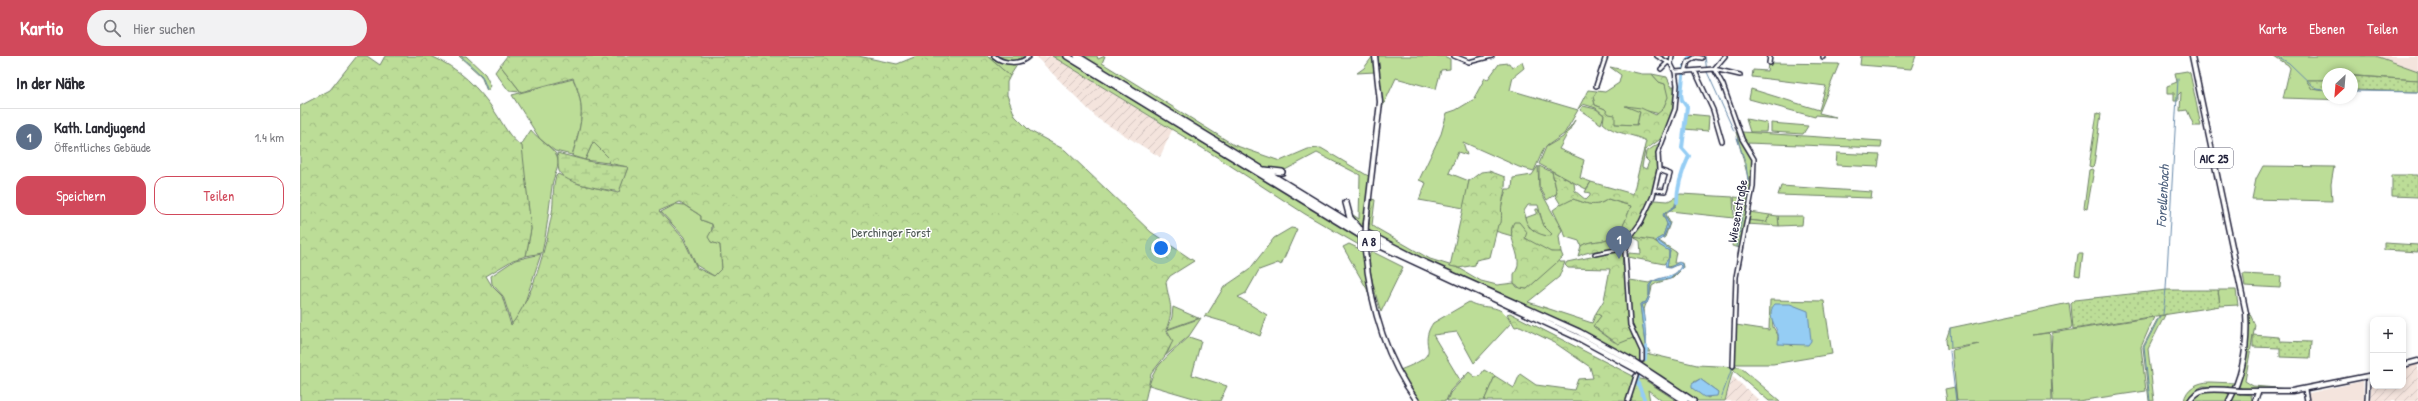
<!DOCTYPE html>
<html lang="de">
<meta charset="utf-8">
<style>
body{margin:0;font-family:"Patrick Hand",sans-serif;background:#f2f2f3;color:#2b2b33}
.controls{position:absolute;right:12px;bottom:12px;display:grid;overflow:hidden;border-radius:8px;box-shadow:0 2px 6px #0003}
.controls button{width:36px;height:36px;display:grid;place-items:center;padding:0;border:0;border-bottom:1px solid #e1e1e2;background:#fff;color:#2b2b33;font:20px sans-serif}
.compass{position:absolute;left:2022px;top:12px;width:36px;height:36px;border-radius:50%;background:#fff;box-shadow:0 2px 6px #0003;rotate:206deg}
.you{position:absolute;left:861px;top:192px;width:14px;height:14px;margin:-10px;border:3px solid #fff;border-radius:50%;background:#1a73e8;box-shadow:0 0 0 6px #1a73e833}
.badge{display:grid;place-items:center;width:26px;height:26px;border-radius:50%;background:#d1495b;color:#fff;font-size:13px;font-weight:700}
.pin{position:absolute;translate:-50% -33px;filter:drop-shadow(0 1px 2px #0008)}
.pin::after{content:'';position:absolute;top:21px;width:14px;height:12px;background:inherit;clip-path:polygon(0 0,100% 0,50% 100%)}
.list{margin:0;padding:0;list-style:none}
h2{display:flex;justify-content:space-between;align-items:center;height:52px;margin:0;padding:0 16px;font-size:17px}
h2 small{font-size:13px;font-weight:400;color:#7c7c81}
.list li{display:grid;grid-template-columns:26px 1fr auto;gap:12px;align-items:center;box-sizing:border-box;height:56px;padding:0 16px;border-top:1px solid #e1e1e2}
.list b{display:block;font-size:15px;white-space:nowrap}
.list p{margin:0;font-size:13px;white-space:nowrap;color:#7c7c81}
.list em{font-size:13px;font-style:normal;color:#7c7c81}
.actions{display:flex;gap:8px;padding:12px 16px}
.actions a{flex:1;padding:9px 0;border:1px solid #d1495b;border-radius:12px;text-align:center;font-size:14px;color:#d1495b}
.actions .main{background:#d1495b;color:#fff}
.icon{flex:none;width:22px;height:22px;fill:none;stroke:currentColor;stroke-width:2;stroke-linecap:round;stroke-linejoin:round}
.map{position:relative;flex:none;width:2118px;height:345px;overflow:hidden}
header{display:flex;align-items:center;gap:24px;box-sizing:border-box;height:56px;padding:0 20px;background:#d1495b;color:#fff}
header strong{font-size:19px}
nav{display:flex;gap:22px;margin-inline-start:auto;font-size:14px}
.search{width:280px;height:36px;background:#f2f2f3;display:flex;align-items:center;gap:10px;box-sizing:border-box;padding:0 14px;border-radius:22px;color:#7c7c81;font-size:15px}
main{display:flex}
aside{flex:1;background:#fff}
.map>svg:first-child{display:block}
</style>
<header>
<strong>Kartio</strong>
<div class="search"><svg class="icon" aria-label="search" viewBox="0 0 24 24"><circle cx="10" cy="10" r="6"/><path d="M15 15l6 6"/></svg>Hier suchen</div>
<nav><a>Karte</a><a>Ebenen</a><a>Teilen</a></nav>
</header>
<main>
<aside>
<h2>In der Nähe<small></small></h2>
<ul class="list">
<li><span class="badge" style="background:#5c6f8a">1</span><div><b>Kath. Landjugend</b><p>Öffentliches Gebäude</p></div><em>1.4 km</em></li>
</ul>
<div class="actions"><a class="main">Speichern</a><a>Teilen</a></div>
</aside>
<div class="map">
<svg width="2118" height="345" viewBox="0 0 2118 345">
<defs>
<pattern id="industrial-furrows" width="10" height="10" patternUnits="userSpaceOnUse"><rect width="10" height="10" fill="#f4e4dd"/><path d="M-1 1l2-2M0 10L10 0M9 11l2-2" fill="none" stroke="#d1c3bf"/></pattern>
<pattern id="forest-crowns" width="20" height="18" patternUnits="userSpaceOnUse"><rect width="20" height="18" fill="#bcdd97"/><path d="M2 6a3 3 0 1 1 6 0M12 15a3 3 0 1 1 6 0" fill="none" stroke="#a1bd83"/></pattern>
<pattern id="wetland-marsh" width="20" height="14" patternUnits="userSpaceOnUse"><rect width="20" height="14" fill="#bcdd97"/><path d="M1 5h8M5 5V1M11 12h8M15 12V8" fill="none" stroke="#a1bd83"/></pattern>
<pattern id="park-dots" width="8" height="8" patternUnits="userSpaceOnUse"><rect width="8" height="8" fill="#bcdd97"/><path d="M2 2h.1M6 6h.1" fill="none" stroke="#a1bd83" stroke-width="1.8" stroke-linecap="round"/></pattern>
</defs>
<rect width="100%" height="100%" fill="#fff"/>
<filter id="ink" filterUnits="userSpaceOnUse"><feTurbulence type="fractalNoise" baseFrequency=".025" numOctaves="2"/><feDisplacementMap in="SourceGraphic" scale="8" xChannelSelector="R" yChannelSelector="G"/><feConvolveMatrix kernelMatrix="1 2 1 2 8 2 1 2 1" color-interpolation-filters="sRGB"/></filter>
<g filter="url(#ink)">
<path fill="#f4e4dd" d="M 2076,0 L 2118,0 L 2118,15 L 2091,7 Z
M 2063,325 L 2064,345 L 2009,345 L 2009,337 Z"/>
<path fill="url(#industrial-furrows)" d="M 752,0 L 872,74 L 860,101 L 798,63 L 736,1 Z
M 2118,308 L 2118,345 L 2070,345 L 2072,323 L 2073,330 L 2103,330 L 2103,313 Z
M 1433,321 L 1460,345 L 1425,345 Z"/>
<path fill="#bcdd97" stroke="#6f8069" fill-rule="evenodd" d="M 159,0 L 166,0 L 185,18 L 191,30 L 187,35 L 181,20 Z
M 687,0 L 717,9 L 710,20 Z
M 695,0 L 728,0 C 716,6 707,7 695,0 Z
M 752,0 L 761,0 L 1064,186 L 1064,192 L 1005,158 L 917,101 Z
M 782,0 L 797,0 L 798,3 L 805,0 L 802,7 L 934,89 L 980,105 L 1008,93 L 1021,92 L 1070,121 L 1064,173 L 1054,165 L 1050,157 L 1059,163 L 1060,119 L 1017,97 L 985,114 L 967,113 Z
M 1073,0 L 1075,16 L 1057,17 L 1064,12 Z
M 1078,0 L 1144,0 L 1150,3 L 1150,13 L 1141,14 L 1136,33 L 1096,22 L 1082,52 Z
M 1561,0 L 1616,0 L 1611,13 L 1560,9 Z
M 1974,0 L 2076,0 L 2118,15 L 2118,24 L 2028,18 L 2028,24 L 2007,24 L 2012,33 L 2028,35 L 2028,42 L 2048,42 L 2048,44 L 1983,42 L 1990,12 L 1988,9 Z
M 1222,6 L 1224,12 L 1213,21 L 1210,34 L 1278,54 L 1264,78 L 1244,92 L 1234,115 L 1219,111 L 1163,86 L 1167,99 L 1158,96 L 1149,117 L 1169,125 L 1164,152 L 1119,144 L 1126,127 L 1119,124 L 1141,78 L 1147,57 L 1156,54 L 1176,42 L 1174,42 L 1185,22 L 1188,23 L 1199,8 L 1209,7 L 1212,12 Z
M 1471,7 L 1539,8 L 1519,57 L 1536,61 L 1516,59 L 1515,61 L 1449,43 L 1451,33 L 1519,54 L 1526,30 L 1452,21 L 1453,14 L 1467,15 L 1468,8 Z
M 200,9 L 221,36 L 209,35 L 195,16 Z
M 1310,11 L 1342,18 L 1352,18 L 1359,26 L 1365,28 L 1369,41 L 1360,58 L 1326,50 L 1340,55 L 1337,69 L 1314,68 L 1305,53 L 1295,49 L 1293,41 L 1297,35 L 1305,36 L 1319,27 L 1321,19 Z
M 1887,15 L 1890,17 L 1901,70 L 1894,70 L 1887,54 L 1880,55 L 1881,36 L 1878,39 L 1878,45 L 1874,45 L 1874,37 L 1867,37 L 1867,30 L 1877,26 L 1875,17 Z
M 273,23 C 287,53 281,69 272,99 L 255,95 L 240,83 L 212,39 Z
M 1283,50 L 1296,53 L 1304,59 L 1301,68 L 1280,54 Z
M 1797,57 L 1801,58 L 1794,109 L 1792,111 L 1789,110 Z
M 1387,58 L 1409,60 L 1408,75 L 1384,73 Z
M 1446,63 L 1467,67 L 1466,76 L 1450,76 Z
M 1275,64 L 1259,93 L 1284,104 L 1280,122 L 1291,126 L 1286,133 L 1239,108 L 1246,91 L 1263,81 Z
M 1471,67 L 1508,70 L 1503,78 L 1471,76 Z
M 231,74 C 237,82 254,93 257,100 C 261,111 253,119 252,130 C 249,153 247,174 242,197 L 226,200 L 231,173 L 221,89 Z
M 1436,76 L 1438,76 L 1453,100 L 1453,122 L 1441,192 L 1432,190 L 1436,156 L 1434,141 L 1445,142 L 1449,125 Z
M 1442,76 L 1582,85 L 1581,92 L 1446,87 Z
M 293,86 L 310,103 L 308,107 L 285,104 Z
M 1537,97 L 1580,99 L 1578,111 L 1536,109 Z
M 1238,110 L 1239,132 L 1262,174 L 1259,180 L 1261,196 C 1243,200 1225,181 1212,170 L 1212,180 L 1195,175 L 1206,133 L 1212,133 L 1213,122 L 1232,119 ZM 1228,149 L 1238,149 L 1246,180 L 1229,171 L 1224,155 Z
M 1239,110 L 1252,116 L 1257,137 L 1247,144 L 1239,130 Z
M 1963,110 L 2034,111 L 2031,128 L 2032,145 L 1952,143 L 1956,123 Z
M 1792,113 L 1794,114 L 1787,153 L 1784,152 L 1789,114 Z
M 1481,130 L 1572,136 L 1571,142 L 1478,139 Z
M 1381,138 L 1433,141 L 1434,162 L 1370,155 L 1366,158 L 1370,167 L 1365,181 L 1359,185 L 1376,196 L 1374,207 L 1382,207 L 1383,211 L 1382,213 L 1382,208 L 1367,211 L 1370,194 L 1360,188 L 1358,184 L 1364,180 L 1369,168 L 1364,158 L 1376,150 L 1377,139 Z
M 1376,141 L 1375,150 L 1363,159 L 1367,168 L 1363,180 L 1356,184 L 1357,186 L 1333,181 L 1355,144 L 1368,145 Z
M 1072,143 L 1075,144 L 1072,169 L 1076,172 L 1130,203 L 1159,212 L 1181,225 L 1197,229 L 1214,227 L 1217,231 L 1227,233 L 1259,203 L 1260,206 L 1265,206 L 1259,221 L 1228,246 L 1292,267 L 1296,257 L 1301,260 L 1294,271 L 1314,286 L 1333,282 L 1340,292 L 1343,306 L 1345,306 L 1346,299 L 1350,298 L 1397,309 L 1440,311 L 1480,345 L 1469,345 L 1433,314 L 1425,345 L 1398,345 L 1362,320 L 1291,279 L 1153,217 L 1068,175 ZM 1400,323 L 1418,336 L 1408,342 L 1399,336 L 1394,326 Z
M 1273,143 C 1287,147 1294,153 1308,143 L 1331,150 C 1324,168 1321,182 1299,185 C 1292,186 1287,186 1281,190 L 1279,185 L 1266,181 L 1253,154 L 1264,146 Z
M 376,148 L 384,149 L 401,160 L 401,164 L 412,168 L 411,186 L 420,189 L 422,212 L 414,220 L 396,209 L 384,181 L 361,156 Z
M 1449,156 L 1470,159 L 1466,166 L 1447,164 Z
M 1478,160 L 1503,160 L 1502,169 L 1479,170 Z
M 991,172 L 997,173 L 981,209 L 978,207 L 959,214 L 946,237 L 938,241 L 967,259 L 960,280 L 935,269 L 904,260 L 908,257 L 924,231 L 949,214 L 974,182 Z
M 1049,188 L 1064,195 L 1082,282 L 1067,233 L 1043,191 Z
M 1071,195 L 1103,211 L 1081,256 C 1077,244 1065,204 1071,195 Z
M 241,198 L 222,255 L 212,268 L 203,240 L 192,228 L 191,220 L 215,204 Z
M 1778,198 L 1783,198 L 1780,220 L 1775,219 Z
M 1380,215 L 1373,222 L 1357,227 L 1352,230 C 1351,242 1346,245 1344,254 C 1342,264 1343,288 1350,296 L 1347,296 C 1344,280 1345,264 1341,249 L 1347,247 L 1350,239 L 1350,230 L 1353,225 L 1373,221 Z
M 1943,218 L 1981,220 L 1980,232 L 1945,230 Z
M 1330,224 L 1349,227 L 1353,225 L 1349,229 L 1349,239 L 1346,246 L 1340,248 L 1346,296 C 1326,275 1332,250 1330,224 Z
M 1918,234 L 1936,234 L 1938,249 L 1920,250 Z
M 1470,244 L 1524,245 L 1532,298 L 1473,308 L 1434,308 L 1436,269 L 1469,274 ZM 1472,259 L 1493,290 L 1478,284 L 1478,279 L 1473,271 Z
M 1169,246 C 1184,255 1201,245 1211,267 L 1174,307 L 1157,276 L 1133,279 L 1160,324 L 1165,319 L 1150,335 L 1146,345 L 1120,345 L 1100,314 C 1149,295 1115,294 1133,267 Z
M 1769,247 L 1772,270 L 1770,273 L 1733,279 L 1748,277 L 1750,279 L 1752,345 L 1657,345 L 1652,294 L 1679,288 L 1647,293 L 1646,284 L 1650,272 Z
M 873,251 L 898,262 L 899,262 L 868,273 L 872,261 Z
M 1948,254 L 1955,269 L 1945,325 L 1953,330 L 1989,333 L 1937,332 L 1947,298 Z
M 1865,259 L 1848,293 L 1854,345 L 1849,345 L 1843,291 L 1859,260 Z
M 1854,261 L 1841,291 L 1846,335 L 1778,345 L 1753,345 L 1751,298 L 1752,277 Z
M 901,262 L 889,280 L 865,300 C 871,292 874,283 867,274 Z
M 889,281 L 901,285 L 892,319 L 927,330 L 920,345 L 904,345 L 849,329 C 855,307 873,296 889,281 Z
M 1184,314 L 1195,320 L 1184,345 L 1147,345 L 1150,337 L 1169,316 L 1175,321 L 1180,320 Z
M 1336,322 L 1345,324 L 1377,345 L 1362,345 L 1348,334 L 1350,345 L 1329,345 Z
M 1910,326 L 1935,327 L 1933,332 L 1903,330 L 1894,335 L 1886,345 L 1884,345 C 1886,332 1898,326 1910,326 Z
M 1655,331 L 1657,345 L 1647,345 L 1645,333 Z
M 1910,335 L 1931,336 L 1926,345 L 1892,345 L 1899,337 Z
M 1935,337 L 1951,339 L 1952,345 L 1932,345 Z"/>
<path fill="url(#forest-crowns)" stroke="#6f8069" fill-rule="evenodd" d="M 57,0 L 67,0 L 80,9 L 85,0 C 96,0 122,0 131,0 C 159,12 179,32 195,56 C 204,69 209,82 222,90 L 231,173 L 226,200 L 213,204 L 186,220 L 192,230 L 202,240 L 211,269 C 234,240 245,193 252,157 C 254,145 252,132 256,120 L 258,118 L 279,128 L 318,137 L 328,111 L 308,107 L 310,103 L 293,86 L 285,104 L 272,100 C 281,69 287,53 273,22 L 221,36 L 200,9 L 207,0 L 558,0 L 597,8 L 617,0 L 687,0 L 710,20 L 707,26 L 707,39 L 715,60 L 730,75 L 765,94 L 851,176 L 894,205 L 870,220 L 866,226 C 869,249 875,250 866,274 L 873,285 L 865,300 L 851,318 L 845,345 L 0,345 L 0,50 L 30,34 ZM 380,146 L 401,160 L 401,164 L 412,168 L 413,172 L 408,181 L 411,186 L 420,189 L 422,212 L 414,220 L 397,212 L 383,182 L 359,155 Z
M 1352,18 L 1367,21 L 1371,30 L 1374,30 C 1377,45 1373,68 1362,81 C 1358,86 1350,90 1345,94 L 1342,111 L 1346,113 L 1349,106 L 1345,102 L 1346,96 L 1361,86 C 1355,97 1358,105 1357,116 C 1355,139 1337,175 1322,192 C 1306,195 1293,193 1278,200 L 1281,190 C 1287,186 1292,186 1299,185 C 1321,182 1324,168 1331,150 L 1308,143 C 1294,153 1287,147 1273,143 L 1261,149 L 1255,139 L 1257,137 L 1252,115 L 1274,127 L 1275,135 L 1286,144 L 1290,140 L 1290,137 L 1285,136 L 1291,126 L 1333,138 L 1346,85 C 1332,77 1315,79 1303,67 L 1304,59 L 1296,52 L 1283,48 L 1278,53 L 1288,34 L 1297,35 L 1293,41 L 1295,49 L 1305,53 L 1309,58 L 1315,59 L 1315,68 L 1337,69 L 1340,56 L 1325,50 L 1341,52 L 1356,59 L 1363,53 L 1368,41 L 1365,28 L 1359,26 Z
M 1189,115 L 1205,121 C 1206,131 1204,138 1202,148 C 1201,151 1202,162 1201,167 L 1198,169 L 1190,201 L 1176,204 L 1175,209 L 1159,212 L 1150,210 L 1169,125 L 1181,116 Z
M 1236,153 L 1238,153 L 1244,170 L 1252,178 L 1249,180 C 1238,179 1228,173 1225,162 L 1236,158 Z
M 1470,159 L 1478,160 L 1479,170 L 1446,168 L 1447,164 L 1466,166 Z
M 1214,166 L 1219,166 L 1227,176 L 1225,182 L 1251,196 L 1261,196 L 1263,201 L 1227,233 L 1220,232 L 1214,227 L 1214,218 C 1227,202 1204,183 1214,166 Z
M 1333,181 L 1353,184 L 1369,195 L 1369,202 L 1364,208 L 1328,201 L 1329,197 L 1341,198 L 1340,185 Z
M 1324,194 L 1322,209 L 1324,211 L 1328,265 L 1333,282 L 1318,288 L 1293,270 L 1301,260 L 1296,257 L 1304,244 L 1310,213 L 1268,212 L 1265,209 L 1267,206 Z
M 1210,257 L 1335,321 L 1326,345 L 1184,345 L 1195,320 L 1214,332 L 1220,318 L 1236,329 L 1274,334 L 1278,323 L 1293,322 L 1290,311 L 1255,287 L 1220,270 L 1215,271 L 1207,258 Z"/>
<path fill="url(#wetland-marsh)" stroke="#6f8069" d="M 257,97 L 292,106 L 328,111 L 319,136 C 306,133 264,129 259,115 C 257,109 259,103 257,97 Z"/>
<path fill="url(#park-dots)" stroke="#6f8069" d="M 2052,20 L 2118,24 L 2118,36 L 2052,34 Z
M 2006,24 L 2028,24 L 2028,35 L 2012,33 Z
M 2092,119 L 2118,119 L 2118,141 L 2092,140 Z
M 2084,187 L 2118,189 L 2118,196 L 2084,194 Z
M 1867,234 L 1918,234 L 1920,250 L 1773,273 L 1771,248 L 1775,244 Z
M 1953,279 L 1979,281 L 1980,285 L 2011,286 L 2010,302 L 1980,301 L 1980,292 L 1953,291 Z"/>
<path fill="#95cdf4" stroke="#6789aa" d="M 1377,141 C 1380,151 1371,152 1364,158 L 1369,168 L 1363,182 L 1358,185 L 1370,194 L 1367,211 L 1369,212 L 1379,206 L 1382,208 L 1382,212 L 1370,223 L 1353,225 L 1350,230 C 1350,236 1350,241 1347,247 L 1341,249 C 1346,261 1345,281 1347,296 L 1346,296 L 1340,248 L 1346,246 L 1349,239 L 1349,229 C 1358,218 1374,225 1381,210 L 1379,208 L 1370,212 L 1366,211 L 1365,207 L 1369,202 L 1369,195 L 1359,189 L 1356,184 L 1363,180 L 1367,168 L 1363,158 L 1375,150 Z
M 1475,248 L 1490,248 L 1508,255 L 1511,285 L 1508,289 L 1478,288 C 1478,285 1479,281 1478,278 C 1475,269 1466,257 1475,248 Z
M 1400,323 L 1418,336 L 1417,340 L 1404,341 L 1392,332 L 1392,328 Z"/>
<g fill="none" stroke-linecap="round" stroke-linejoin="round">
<path stroke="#6789aa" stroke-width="1" d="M 161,0 L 182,20 L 187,33
M 1405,0 L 1407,16 L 1434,75
M 1977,0 L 1989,7 L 2016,33 L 2028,35
M 2052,35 L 2118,36
M 1437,82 L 1446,108 L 1448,126 L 1437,191
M 1863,258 L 1866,233 L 1878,23
M 1650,272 L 1651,291
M 1650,295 L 1656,345
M 1420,345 L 1432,312
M 1850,345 L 1844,291 L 1860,260"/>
<path stroke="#95cdf4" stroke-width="4" d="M 1377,146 C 1377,130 1382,115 1389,100 L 1382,92 L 1387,51 L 1382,44 L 1381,38 L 1384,12 L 1390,0
M 1345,304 L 1346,291
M 1338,321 L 1337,325 L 1345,345"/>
<defs>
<path id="minor" d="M 694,0 C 703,8 721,9 729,0
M 1154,0 L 1169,6 L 1192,0
M 1357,0 L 1371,8
M 1523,0 L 1523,1
M 1469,7 L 1470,0
M 1361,13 L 1367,7
M 1414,13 L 1423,29 L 1442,83 L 1454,103 L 1453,131 L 1436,221 L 1433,310
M 1414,13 L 1425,0
M 1395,15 L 1413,54 L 1422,85
M 1375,16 L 1414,13 L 1440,19
M 1385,16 L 1388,6 L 1396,1 L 1402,2
M 1296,30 L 1306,0
M 1355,134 L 1365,135 L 1370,118 L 1359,114
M 1295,198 L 1326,192
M 1342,304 L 1342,295 L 1330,269 L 1325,196 L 1330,181 L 1341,166 L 1353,140 L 1359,114 L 1358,97 L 1375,53 L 1377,29 L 1375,16 L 1371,8 L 1372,0
M 2005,334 L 2007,345
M 1328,345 L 1336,320
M 2067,345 L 2068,320"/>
<path id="major" d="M 1892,0 L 1946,257 C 1948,288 1944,317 1929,345
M 1066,167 L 1080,46 L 1075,0
M 1065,194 C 1070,246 1085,302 1117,345
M 2103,309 L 2118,305
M 1941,335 L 1992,335 L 2073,319
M 1890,345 C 1898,331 1912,333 1927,334
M 1955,345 L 1958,336"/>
<path id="highway" d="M 767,0 L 1070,185 L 1279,282 L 1336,313 L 1385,345
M 777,0 L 1063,175 L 1123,206 L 1279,276 L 1334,306 L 1393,345
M 965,114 L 982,116
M 1046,147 L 1050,162 L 1058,171"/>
</defs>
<use href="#minor" stroke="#22223b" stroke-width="6"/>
<use href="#major" stroke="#22223b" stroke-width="7"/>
<use href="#highway" stroke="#22223b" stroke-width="8"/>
<use href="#minor" stroke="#fff" stroke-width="3"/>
<use href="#major" stroke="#fff" stroke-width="4"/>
<use href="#highway" stroke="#fff" stroke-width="5"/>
<defs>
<path id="major-bridge" d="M 1065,194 L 1066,167
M 1927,334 L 1941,335"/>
</defs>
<use href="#major-bridge" stroke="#22223b" stroke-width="7" stroke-linecap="butt"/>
<use href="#major-bridge" stroke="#fff" stroke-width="4"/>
</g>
</g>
<g text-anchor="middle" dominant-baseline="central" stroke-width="3" stroke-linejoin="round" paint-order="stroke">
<g fill="#fff" stroke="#646476" stroke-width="1">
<rect x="1895" y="92" width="38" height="20" rx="3"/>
<rect x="1058" y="175" width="22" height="20" rx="3"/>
</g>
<g font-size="12" font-weight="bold" fill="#22223b">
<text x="1914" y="102">AIC 25</text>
<text x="1069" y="185">A 8</text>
</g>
<g font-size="13" fill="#22223b" stroke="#fff">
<text transform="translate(1437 155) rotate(-80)">Wiesenstraße</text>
</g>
<g font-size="13" fill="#505a57" stroke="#fff">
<text x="591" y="176">Derchinger Forst</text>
</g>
<g font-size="14" font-style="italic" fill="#4a5e7c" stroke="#fff">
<text transform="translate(1862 140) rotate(-87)">Forellenbach</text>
</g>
</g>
</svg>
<div class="controls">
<button>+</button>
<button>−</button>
</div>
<svg class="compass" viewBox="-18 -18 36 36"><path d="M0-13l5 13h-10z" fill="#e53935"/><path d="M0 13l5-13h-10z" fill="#7c7c81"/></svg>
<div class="you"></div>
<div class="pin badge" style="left:1319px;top:203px;background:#5c6f8a">1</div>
</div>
</main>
